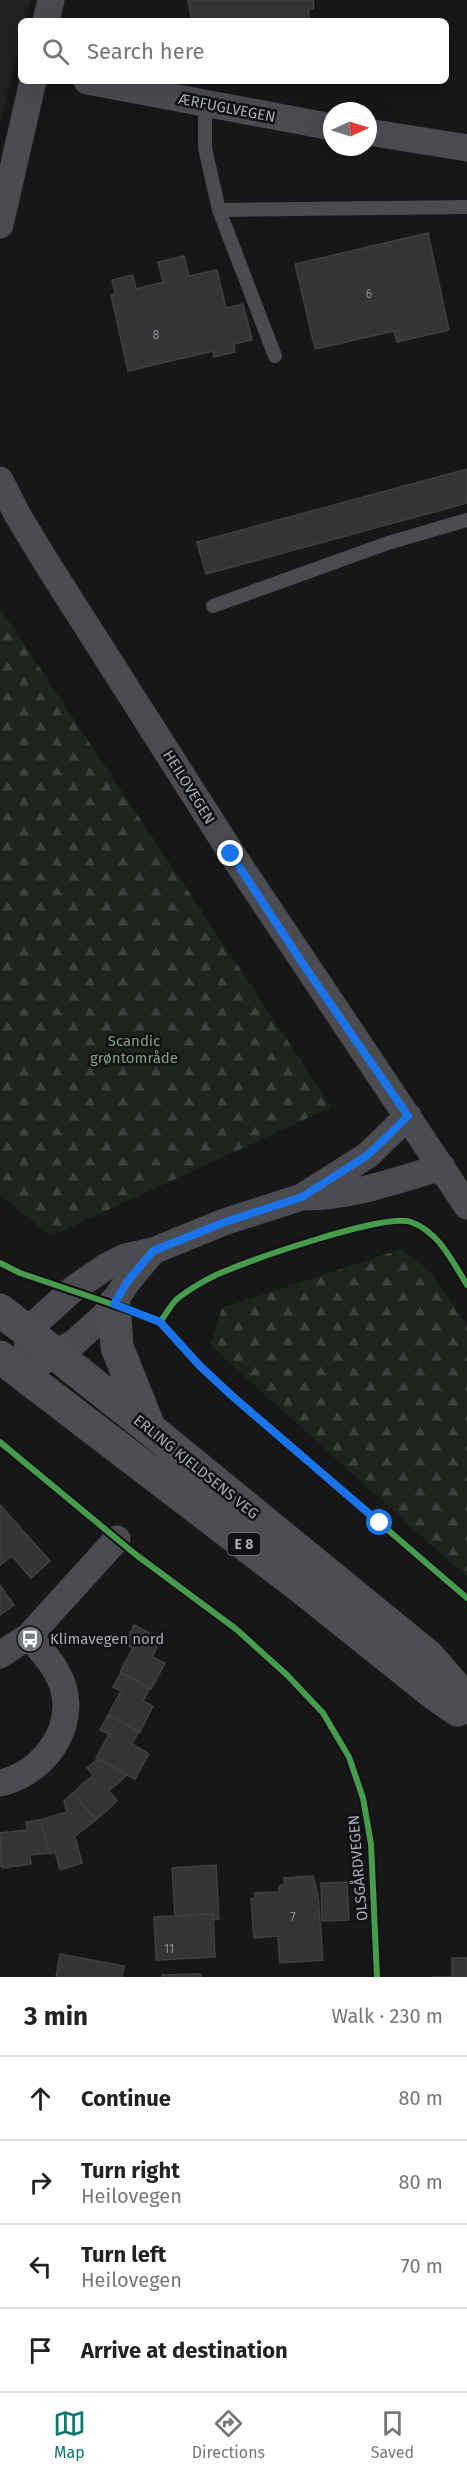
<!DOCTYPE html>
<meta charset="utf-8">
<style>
body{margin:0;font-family:"Fira Sans",sans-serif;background:#f6f6f6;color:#222}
.compass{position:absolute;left:323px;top:102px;width:54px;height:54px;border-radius:50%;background:#fff;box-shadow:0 6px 24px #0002;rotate:86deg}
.stop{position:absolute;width:18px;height:18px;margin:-14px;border:4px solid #1a73e8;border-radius:50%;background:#fff}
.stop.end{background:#1a73e8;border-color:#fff;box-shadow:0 2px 6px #0008}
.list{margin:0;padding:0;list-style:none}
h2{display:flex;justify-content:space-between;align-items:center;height:78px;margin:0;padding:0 24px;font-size:26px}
h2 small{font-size:20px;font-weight:400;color:#767676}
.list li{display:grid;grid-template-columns:39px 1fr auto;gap:18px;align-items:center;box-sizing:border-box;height:84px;padding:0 24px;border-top:2px solid #e0e0e0}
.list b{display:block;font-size:22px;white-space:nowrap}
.list p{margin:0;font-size:20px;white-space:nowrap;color:#767676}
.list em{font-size:20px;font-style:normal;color:#767676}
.icon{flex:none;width:33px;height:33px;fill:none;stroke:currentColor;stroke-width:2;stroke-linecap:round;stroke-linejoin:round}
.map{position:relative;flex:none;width:467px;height:1977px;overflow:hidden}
.search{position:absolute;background:#fff;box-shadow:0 6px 24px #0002;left:18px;right:18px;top:18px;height:66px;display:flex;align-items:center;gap:15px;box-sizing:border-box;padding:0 21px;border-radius:9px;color:#767676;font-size:22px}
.sheet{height:414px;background:#fff}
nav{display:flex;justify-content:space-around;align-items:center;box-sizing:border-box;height:84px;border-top:2px solid #e0e0e0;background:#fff;font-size:16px;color:#767676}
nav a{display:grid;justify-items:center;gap:3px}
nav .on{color:#0f766e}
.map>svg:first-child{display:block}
</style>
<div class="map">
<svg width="467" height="1977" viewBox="0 0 467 1977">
<defs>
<pattern id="forest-firs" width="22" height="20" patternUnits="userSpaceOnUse" patternTransform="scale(1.5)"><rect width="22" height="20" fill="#1d241e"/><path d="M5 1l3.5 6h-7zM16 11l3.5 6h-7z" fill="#3b413d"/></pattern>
</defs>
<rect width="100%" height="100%" fill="#171717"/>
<path fill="#212123" d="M 0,0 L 31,0 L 25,21 L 21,21 L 21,39 L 0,123 Z"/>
<path fill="url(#forest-firs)" d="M 0,608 L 332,1107 L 51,1236 L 0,1195 Z
M 402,1249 L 432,1273 L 467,1326 L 467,1577 L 210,1345 L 222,1308 Z"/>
<path fill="#353536" stroke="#3f4043" stroke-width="1.5" d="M 188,0 L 313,0 L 314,8 L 308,10 L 310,21 L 254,21 L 254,19 L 192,21 Z
M 428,233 L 449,330 L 397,342 L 394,331 L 315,349 L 295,264 Z
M 184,256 L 189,276 L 217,270 L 226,308 L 243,304 L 252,340 L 234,344 L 235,352 L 214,357 L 213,351 L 128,371 L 111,295 L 115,294 L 112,280 L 133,275 L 136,289 L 163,282 L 158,262 Z
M 467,469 L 467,503 L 206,574 L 197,542 Z
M 0,1505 L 50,1561 L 31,1578 L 12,1556 L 0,1565 Z
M 0,1585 L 14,1605 L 0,1615 Z
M 134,1625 L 161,1639 L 152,1657 L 165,1663 L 151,1689 L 120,1672 L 133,1648 L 125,1644 Z
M 121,1673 L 150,1688 L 143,1701 L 153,1706 L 140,1732 L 108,1715 L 121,1691 L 113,1687 Z
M 108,1715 L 139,1731 L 132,1744 L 149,1754 L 135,1779 L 96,1758 L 109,1734 L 100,1730 Z
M 98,1759 L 127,1775 L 109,1791 L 117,1801 L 96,1820 L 73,1793 L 93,1775 L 87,1768 Z
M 73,1793 L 96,1820 L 75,1836 L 82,1863 L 60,1870 L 55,1852 L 50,1854 L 40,1820 L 67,1812 L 64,1801 Z
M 40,1820 L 50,1853 L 30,1855 L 31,1864 L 3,1868 L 0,1833 L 27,1830 L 26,1822 Z
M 0,1842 L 3,1867 L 0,1866 Z
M 216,1865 L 219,1919 L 213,1920 L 213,1914 L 175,1916 L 172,1868 Z
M 313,1876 L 318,1895 L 323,1960 L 280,1963 L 278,1936 L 254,1938 L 251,1899 L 255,1898 L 255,1893 L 279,1892 L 279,1886 L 285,1884 L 284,1878 Z
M 347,1882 L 349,1920 L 322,1921 L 321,1883 Z
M 213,1914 L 215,1957 L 156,1960 L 154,1917 Z
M 60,1954 L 124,1966 L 122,1977 L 56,1977 Z
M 452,1958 L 467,1958 L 467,1977 L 431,1977 L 452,1977 Z
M 201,1974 L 201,1977 L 162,1977 L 162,1975 Z"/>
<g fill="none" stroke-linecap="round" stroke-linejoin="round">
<path stroke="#4b4c50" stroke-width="14" d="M 205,104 L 205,148 L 219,210 L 467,207
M 219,210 L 275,356
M 213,606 L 388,543 L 467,520"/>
<path stroke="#4b4c50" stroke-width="27" d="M 46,21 L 51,0
M 87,81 L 332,127
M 368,132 L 467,148
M 0,225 L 33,81
M 0,480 L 17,514 L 46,562 L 232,854 L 467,1206
M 306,1197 C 352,1197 398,1180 442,1167
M 40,1363 L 75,1342 L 105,1315 L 127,1282 L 153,1251
M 21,1374 L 30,1335 L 40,1319 L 72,1290 L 107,1266 L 125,1257 L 153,1251 L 224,1222 L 302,1197 L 368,1155 L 408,1116
M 0,1655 L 29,1636 L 117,1539
M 0,1783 C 38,1775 72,1736 65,1695 C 61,1671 44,1654 29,1636"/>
<path stroke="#4e4e52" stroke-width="33" d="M 114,1304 L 117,1347 L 149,1427
M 0,1310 L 150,1429 L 428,1656 L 467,1701
M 0,1357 L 302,1588 L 436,1695 L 458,1710"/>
<defs>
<path id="cycleway" d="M 0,1263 L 20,1273 L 156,1319 L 200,1366 L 231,1395 L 467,1598
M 160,1322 C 165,1316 170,1306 176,1300 C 186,1291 210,1277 223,1272 C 254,1259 384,1213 411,1222 C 439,1232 452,1261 467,1285
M 0,1442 L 135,1554 L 236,1629 L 287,1675 L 323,1713 L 349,1757 L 363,1798 L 371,1844 L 377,1977"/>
</defs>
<use href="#cycleway" stroke="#111113" stroke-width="10"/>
<use href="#cycleway" stroke="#469c4c" stroke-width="6"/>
</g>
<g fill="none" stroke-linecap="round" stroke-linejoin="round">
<path stroke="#1a73e8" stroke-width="8" d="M 231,854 L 305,967 L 408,1116 L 368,1155 L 302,1197 L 225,1222 L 153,1251 L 127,1282 L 114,1304 L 160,1322 L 200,1366 L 231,1395 L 380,1523"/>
</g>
<defs>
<symbol id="bus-disc" viewBox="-11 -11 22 22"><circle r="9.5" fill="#757880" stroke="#111113"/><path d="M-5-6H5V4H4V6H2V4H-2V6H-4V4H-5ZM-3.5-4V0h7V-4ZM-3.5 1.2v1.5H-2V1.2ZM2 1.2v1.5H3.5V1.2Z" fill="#fff"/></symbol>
</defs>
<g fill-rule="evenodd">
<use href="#bus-disc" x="15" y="1624" width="30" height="30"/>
</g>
<g text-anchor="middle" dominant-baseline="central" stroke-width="5" stroke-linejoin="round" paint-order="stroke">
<g font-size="12" fill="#8b8f98">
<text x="369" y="294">6</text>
<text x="156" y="335">8</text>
<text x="293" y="1917">7</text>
<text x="169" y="1949">11</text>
</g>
<rect fill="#111113" stroke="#7b7e86" stroke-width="1.5" x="227.5" y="1533" width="33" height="22" rx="4.5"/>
<g font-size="14" font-weight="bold" fill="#a8adb8">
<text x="244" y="1544">E 8</text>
</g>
<g font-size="15" fill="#a8adb8" stroke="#111113">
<text transform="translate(227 108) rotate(11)">ÆRFUGLVEGEN</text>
<text transform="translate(189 787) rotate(58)">HEILOVEGEN</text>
<text transform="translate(196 1467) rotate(39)">ERLING KJELDSENS VEG</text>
<text transform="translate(358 1868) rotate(-95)">OLSGÅRDVEGEN</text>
</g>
<g font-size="15" fill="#7fa381" stroke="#111113">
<text x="134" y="1041">Scandic<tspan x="134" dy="17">grøntområde</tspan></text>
</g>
<g font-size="15" fill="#a8adb8" stroke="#111113" text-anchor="start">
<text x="50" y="1639">Klimavegen nord</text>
</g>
</g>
</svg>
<svg class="compass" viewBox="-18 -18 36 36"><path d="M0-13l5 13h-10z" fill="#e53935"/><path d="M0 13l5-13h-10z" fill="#767676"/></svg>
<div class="stop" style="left:380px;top:1523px"></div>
<div class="stop end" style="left:231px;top:854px"></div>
<div class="search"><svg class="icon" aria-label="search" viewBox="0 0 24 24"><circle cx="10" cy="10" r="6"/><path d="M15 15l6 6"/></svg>Search here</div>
</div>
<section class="sheet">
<h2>3 min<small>Walk · 230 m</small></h2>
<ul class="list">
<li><svg class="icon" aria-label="ahead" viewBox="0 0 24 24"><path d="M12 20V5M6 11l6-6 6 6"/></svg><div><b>Continue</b></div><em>80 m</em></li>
<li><svg class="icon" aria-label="right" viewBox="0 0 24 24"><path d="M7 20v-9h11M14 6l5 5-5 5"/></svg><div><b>Turn right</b><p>Heilovegen</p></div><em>80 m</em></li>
<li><svg class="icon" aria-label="left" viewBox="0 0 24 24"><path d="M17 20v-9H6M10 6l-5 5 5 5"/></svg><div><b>Turn left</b><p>Heilovegen</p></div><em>70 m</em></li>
<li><svg class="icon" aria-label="arrive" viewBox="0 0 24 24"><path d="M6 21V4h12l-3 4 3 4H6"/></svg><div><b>Arrive at destination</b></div></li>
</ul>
</section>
<nav>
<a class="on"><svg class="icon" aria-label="map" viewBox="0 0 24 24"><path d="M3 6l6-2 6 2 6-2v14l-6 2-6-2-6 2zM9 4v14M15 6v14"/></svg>Map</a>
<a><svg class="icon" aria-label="directions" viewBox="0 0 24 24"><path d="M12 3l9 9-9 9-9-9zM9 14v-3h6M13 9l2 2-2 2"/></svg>Directions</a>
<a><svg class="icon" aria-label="saved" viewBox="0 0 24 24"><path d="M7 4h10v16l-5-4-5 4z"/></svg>Saved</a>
</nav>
